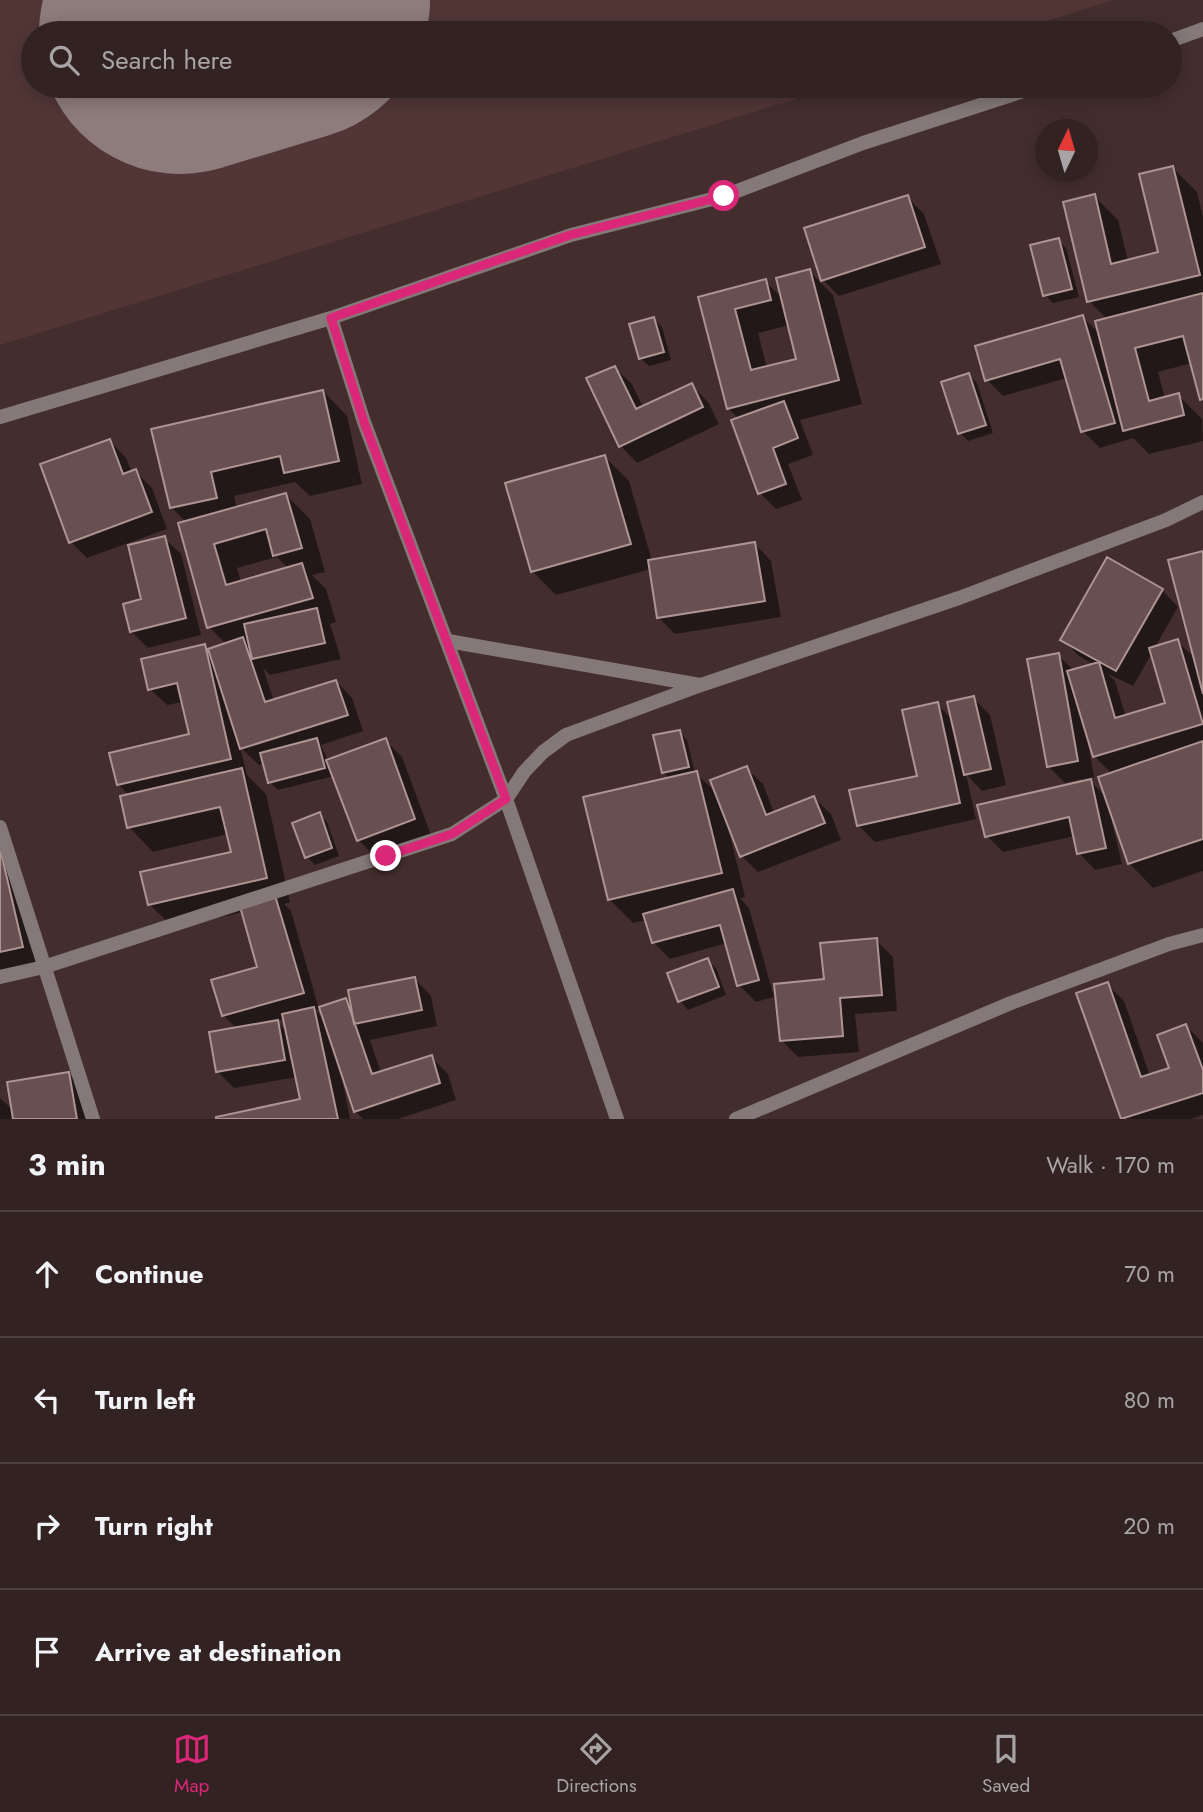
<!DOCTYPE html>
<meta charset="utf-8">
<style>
body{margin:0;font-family:Jost,sans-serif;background:#3d2f2f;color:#f1f3f6}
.compass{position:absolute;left:1035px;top:119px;width:63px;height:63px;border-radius:50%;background:#322222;box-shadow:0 4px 18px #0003;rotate:5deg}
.stop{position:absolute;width:21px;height:21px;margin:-16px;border:5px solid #db2777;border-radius:50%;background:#fff}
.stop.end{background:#db2777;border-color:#fff;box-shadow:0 2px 7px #0008}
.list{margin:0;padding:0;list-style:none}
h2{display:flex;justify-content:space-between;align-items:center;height:91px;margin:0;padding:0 28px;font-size:30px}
h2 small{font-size:23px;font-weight:400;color:#a8a4a5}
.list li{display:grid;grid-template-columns:46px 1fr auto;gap:21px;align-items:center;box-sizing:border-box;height:126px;padding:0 28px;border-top:2px solid #4d3f40}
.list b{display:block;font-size:26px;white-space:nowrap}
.list em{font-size:23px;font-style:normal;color:#a8a4a5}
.icon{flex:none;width:38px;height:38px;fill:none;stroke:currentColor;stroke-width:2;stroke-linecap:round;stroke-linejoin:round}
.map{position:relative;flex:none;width:1203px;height:1119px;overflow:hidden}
.search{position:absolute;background:#322222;box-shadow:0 4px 18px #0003;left:21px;right:21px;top:21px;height:77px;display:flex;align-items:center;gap:18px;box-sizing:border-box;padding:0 24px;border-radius:38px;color:#a8a4a5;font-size:26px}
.sheet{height:595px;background:#322222}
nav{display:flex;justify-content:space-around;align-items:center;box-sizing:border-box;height:98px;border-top:2px solid #4d3f40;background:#322222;font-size:19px;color:#a8a4a5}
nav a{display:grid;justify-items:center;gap:4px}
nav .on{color:#db2777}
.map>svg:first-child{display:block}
</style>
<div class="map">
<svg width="1203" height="1119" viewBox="0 0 1203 1119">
<rect width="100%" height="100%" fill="#432e2d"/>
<path fill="#523636" d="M 0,0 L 1114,0 L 1007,33 L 33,33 L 33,86 L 838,86 L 0,345 Z"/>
<path fill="#0007" fill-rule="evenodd" d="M 1173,168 L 1197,192 L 1203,217 L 1203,401 L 1192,363 L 1158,372 L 1165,398 L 1178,395 L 1202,419 L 1203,441 L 1149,454 L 1133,438 L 1100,448 L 1083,431 L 1067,378 L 1003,396 L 987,380 L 1082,317 L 1101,335 L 1107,319 L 1089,301 L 1094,196 L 1118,220 L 1128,261 L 1160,254 Z
M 907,197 L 924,214 L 941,264 L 839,296 L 823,280 Z
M 1058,240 L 1066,248 L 1079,297 L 1053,303 L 1045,295 Z
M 809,271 L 833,295 L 862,404 L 800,420 L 813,455 L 788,464 L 802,500 L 776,509 L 760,493 L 739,419 L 728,408 L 700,298 L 765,281 L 783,299 ZM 790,325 L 799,360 L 767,368 L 758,333 Z
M 654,319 L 662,327 L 671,360 L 649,366 L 640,358 Z
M 615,368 L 632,384 L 643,407 L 691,385 L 708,402 L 719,424 L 637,463 L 621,446 L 589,379 Z
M 969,375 L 977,383 L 993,433 L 968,441 L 960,433 Z
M 323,391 L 347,416 L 362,484 L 310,496 L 295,482 L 234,496 L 237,508 L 286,495 L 310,519 L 325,572 L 312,575 L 326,589 L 336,622 L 330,624 L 341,659 L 270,675 L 263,668 L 274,701 L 336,681 L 352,698 L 363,731 L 321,745 L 328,761 L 385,740 L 402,757 L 431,835 L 375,856 L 358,840 L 334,776 L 278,790 L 270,782 L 264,763 L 259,765 L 240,747 L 247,775 L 266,794 L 290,902 L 284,904 L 291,911 L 319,1009 L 346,1000 L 353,1008 L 415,979 L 431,996 L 437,1026 L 370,1040 L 381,1073 L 431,1057 L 448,1074 L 456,1100 L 398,1119 L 363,1119 L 355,1111 L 344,1077 L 342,1078 L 350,1119 L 218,1119 L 302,1100 L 297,1077 L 234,1088 L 217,1071 L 237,1029 L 223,1015 L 260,968 L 243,912 L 174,928 L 149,904 L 233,853 L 228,834 L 153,852 L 129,827 L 129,795 L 118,784 L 191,735 L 183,702 L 167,705 L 150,689 L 205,646 L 209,651 L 227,645 L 209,627 L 186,522 L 171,507 L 153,430 ZM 277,557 L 289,569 L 241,582 L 237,568 ZM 321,1009 L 325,1020 L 315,1010 ZM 285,1019 L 288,1033 L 276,1021 Z
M 110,441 L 126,458 L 132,472 L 135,471 L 152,488 L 167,529 L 87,558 L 71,542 Z
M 604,456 L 629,481 L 652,561 L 755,544 L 771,561 L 781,617 L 675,634 L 659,618 L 651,569 L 556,595 L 532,571 Z
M 164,538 L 181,554 L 201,635 L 148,648 L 131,631 Z
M 1203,552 L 1203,871 L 1153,888 L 1129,863 L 1115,822 L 1112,822 L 1122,864 L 1095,870 L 1079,853 L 1075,836 L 1003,852 L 987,836 L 1083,783 L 1082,779 L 1065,783 L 1048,766 L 1058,655 L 1074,671 L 1095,665 L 1079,656 L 1063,640 L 1162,590 L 1178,607 L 1155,647 L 1177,641 L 1196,659 ZM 1152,653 L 1167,705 L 1126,717 L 1115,681 L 1108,674 L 1133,686 ZM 1088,743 L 1090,743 L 1094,756 L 1112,774 L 1106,797 L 1088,779 L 1094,777 Z
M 973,698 L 990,715 L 1006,785 L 982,791 L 966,774 L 976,819 L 875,842 L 858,825 L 919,777 L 937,704 L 953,720 Z
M 679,732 L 687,740 L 695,773 L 717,793 L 746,768 L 763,784 L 774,813 L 814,798 L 831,814 L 841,840 L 758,872 L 742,856 L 728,827 L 745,897 L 740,898 L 749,908 L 774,997 L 756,1002 L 739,985 L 727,943 L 670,959 L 653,942 L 647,920 L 633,923 L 609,899 L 670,779 L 663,772 Z
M 319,814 L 327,822 L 339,856 L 315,865 L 307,857 Z
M 0,847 L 39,963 L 0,972 Z
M 876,940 L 893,957 L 897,1011 L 855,1014 L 859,1052 L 798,1057 L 781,1040 L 826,981 Z
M 707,960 L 716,968 L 726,995 L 688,1010 L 680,1001 L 669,974 Z
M 1107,984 L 1124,1001 L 1150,1076 L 1171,1069 L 1186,1026 L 1203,1043 L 1203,1115 L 1191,1119 L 1123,1119 L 1078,994 Z
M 68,1073 L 85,1090 L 90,1119 L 0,1119 L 0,1098 L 14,1111 Z"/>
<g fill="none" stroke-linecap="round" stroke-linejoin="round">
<path stroke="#8e7c7c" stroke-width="282" d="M 180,33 L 289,0"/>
</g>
<path fill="#685050" stroke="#ae9493" stroke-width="2" d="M 1173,166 L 1200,275 L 1087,302 L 1063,202 L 1095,194 L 1111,264 L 1158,252 L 1139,174 Z
M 908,195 L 925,247 L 821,281 L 804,228 Z
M 1059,238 L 1072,289 L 1043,296 L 1030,245 Z
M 810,269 L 839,380 L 727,409 L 698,297 L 766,279 L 771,300 L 735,309 L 751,370 L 796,359 L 776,278 Z
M 1203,293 L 1203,399 L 1200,400 L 1183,336 L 1135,348 L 1149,401 L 1179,393 L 1184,415 L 1123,431 L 1095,321 Z
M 1083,315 L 1115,423 L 1081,432 L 1060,359 L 985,381 L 975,346 Z
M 654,317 L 664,352 L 639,359 L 629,324 Z
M 615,366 L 636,409 L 692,383 L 703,407 L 619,447 L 586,378 Z
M 969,373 L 986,425 L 958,434 L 941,382 Z
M 323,390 L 339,461 L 284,473 L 280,456 L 211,472 L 217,498 L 170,508 L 151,429 Z
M 784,401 L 798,438 L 773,448 L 786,484 L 758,494 L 731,420 Z
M 110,439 L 123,474 L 136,469 L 152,512 L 69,543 L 40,464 Z
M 605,455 L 631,544 L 531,572 L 505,483 Z
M 286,493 L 302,548 L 273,556 L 266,529 L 214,544 L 226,585 L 302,563 L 313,598 L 207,628 L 178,523 Z
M 165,536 L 186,618 L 130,632 L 123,604 L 141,599 L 128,545 Z
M 755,542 L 765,601 L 657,618 L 648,560 Z
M 1203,551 L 1203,694 L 1168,560 Z
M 1107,557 L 1163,589 L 1116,671 L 1060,640 Z
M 317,608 L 325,643 L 252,659 L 244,624 Z
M 243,637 L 265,702 L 336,680 L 348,715 L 240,749 L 208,649 Z
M 1178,639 L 1203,724 L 1093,757 L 1067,671 L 1099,662 L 1115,718 L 1165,703 L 1149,648 Z
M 205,644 L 231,759 L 117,785 L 109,753 L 189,734 L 177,683 L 148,690 L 141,659 Z
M 1059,653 L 1078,761 L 1047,767 L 1027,659 Z
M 974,696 L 991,769 L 964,775 L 947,702 Z
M 938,702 L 960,803 L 857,826 L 849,790 L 917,776 L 902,710 Z
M 680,730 L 689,767 L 662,773 L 653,735 Z
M 317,738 L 325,768 L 268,783 L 260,753 Z
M 386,738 L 415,819 L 357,841 L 326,760 Z
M 1203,741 L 1203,839 L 1128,864 L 1098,777 Z
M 747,766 L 766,815 L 814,796 L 825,823 L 740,857 L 710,780 Z
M 242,768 L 267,878 L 148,905 L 140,872 L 231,852 L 220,807 L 127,828 L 120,796 Z
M 697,771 L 722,873 L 608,900 L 583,797 Z
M 1091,779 L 1106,848 L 1077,854 L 1069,817 L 985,837 L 977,805 Z
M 320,812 L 332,848 L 305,858 L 292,823 Z
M 0,848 L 23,947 L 0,952 Z
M 733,889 L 759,980 L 737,986 L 720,925 L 652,943 L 643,914 Z
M 274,892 L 304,993 L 222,1016 L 211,980 L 257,967 L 239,903 Z
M 877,938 L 882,995 L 840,998 L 843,1036 L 780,1041 L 774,984 L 824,979 L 820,943 Z
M 708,958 L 719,987 L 678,1002 L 667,973 Z
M 415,977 L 422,1010 L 354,1024 L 348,990 Z
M 1108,982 L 1141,1077 L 1169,1068 L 1157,1035 L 1186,1024 L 1203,1070 L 1203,1093 L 1121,1119 L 1076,993 Z
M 346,998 L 372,1074 L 432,1055 L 440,1083 L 354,1112 L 319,1007 Z
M 314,1007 L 338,1119 L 216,1119 L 216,1117 L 300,1099 L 282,1014 Z
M 278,1020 L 285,1060 L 216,1072 L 209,1032 Z
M 69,1072 L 77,1119 L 13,1119 L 7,1082 Z"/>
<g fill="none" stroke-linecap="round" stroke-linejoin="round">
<path stroke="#847978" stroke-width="14" d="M 1170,41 L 1203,29
M 331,318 L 364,422 L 506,799 L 617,1119
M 0,417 L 331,318 L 571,235 L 724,196 L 863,143 L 1039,86
M 448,641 L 700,685
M 0,827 L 93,1119
M 0,977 L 44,967 L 452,834 L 506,799 L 524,772 L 543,752 L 566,735 L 701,685 L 959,598 L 1166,520 L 1203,502
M 736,1119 L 1011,1003 L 1169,944 L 1203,935"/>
</g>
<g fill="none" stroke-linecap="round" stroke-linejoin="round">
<path stroke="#db2777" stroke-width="9" d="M 386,856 L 452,834 L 506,799 L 364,422 L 331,318 L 570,235 L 724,196"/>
</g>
</svg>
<svg class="compass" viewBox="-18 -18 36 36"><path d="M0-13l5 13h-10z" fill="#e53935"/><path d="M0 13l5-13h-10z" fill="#a8a4a5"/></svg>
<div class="stop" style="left:724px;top:196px"></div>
<div class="stop end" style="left:386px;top:856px"></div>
<div class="search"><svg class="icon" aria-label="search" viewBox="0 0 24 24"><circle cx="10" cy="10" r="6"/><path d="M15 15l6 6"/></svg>Search here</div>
</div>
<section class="sheet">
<h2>3 min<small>Walk · 170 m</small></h2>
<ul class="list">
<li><svg class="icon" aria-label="ahead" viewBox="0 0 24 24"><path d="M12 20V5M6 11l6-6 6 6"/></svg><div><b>Continue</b></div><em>70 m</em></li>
<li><svg class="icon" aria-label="left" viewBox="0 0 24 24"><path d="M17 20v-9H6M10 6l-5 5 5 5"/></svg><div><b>Turn left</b></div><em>80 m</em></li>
<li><svg class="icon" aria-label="right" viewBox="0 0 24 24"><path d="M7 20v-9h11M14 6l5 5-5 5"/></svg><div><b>Turn right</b></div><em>20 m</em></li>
<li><svg class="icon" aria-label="arrive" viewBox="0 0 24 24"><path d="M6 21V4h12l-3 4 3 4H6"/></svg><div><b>Arrive at destination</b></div></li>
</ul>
</section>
<nav>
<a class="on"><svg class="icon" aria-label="map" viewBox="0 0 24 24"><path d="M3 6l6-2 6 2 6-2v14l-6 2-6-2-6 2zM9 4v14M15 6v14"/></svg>Map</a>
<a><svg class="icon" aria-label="directions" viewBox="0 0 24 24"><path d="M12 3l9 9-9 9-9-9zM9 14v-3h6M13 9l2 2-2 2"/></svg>Directions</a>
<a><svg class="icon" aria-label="saved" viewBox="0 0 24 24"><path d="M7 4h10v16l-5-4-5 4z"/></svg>Saved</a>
</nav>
